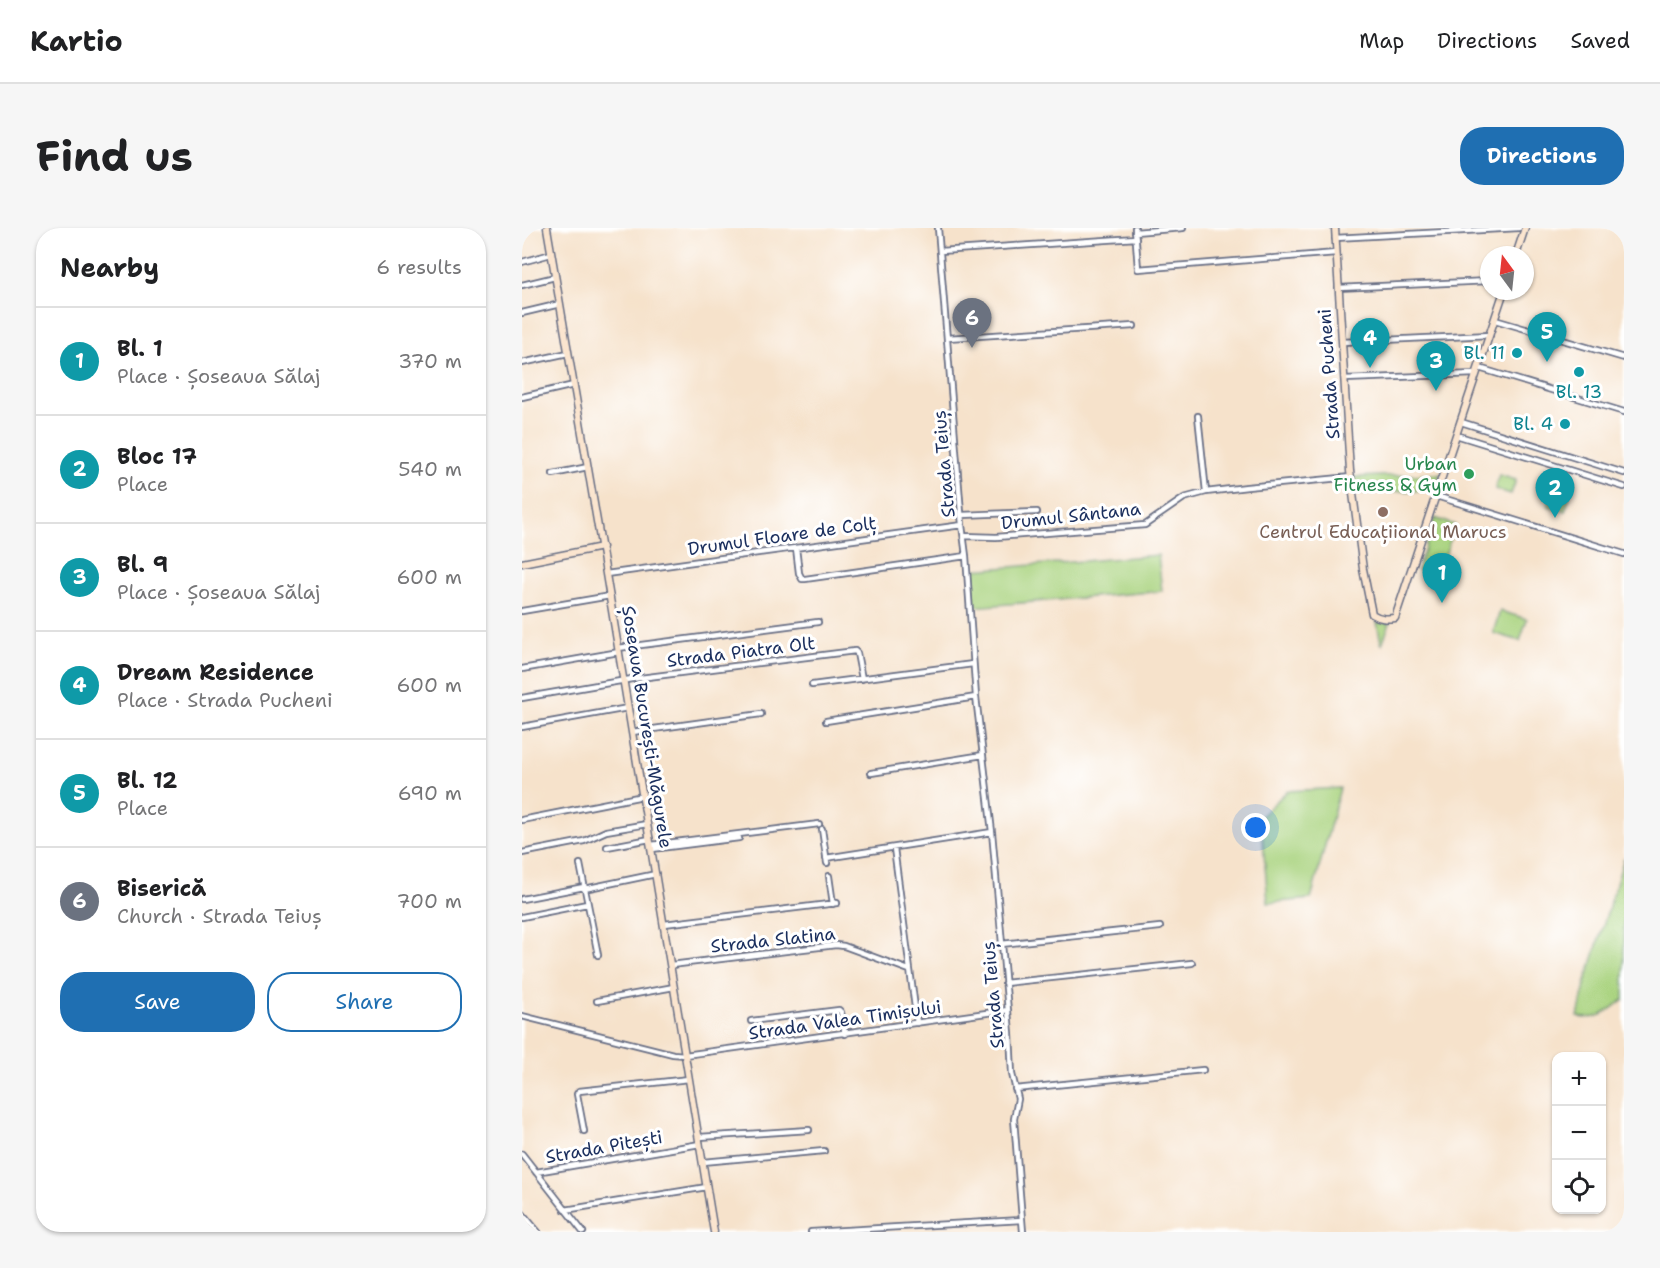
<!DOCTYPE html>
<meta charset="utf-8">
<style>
body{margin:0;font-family:"Shantell Sans",sans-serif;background:#f6f6f6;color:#202124}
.controls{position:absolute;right:18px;bottom:18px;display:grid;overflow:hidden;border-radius:12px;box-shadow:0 2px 4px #0004}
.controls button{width:54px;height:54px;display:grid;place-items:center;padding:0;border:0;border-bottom:2px solid #e0e0e0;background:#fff;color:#202124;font:30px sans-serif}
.compass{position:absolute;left:958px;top:18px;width:54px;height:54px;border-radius:50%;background:#fff;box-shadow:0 2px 4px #0004;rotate:345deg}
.you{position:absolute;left:734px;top:600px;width:21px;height:21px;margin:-15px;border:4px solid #fff;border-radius:50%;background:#1a73e8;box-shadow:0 0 0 9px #1a73e833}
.badge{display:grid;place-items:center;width:39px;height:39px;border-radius:50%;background:#1f6fb2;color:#fff;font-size:20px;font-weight:700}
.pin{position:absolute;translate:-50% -50px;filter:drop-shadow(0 2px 3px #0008)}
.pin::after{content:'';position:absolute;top:32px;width:21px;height:18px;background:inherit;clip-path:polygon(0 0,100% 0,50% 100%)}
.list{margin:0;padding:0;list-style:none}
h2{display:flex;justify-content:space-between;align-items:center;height:78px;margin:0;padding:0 24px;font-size:26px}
h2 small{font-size:20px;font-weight:400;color:#757577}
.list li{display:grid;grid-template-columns:39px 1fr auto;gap:18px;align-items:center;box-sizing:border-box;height:108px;padding:0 24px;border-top:2px solid #e0e0e0}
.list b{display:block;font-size:22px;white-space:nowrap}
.list p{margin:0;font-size:20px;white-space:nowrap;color:#757577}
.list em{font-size:20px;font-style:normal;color:#757577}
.actions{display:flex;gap:12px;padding:18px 24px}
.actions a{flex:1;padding:14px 0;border:2px solid #1f6fb2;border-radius:24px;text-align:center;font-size:21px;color:#1f6fb2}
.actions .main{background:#1f6fb2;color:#fff}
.icon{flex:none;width:33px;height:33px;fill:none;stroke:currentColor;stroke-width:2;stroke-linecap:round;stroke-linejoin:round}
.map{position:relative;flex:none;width:1102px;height:1004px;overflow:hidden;border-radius:24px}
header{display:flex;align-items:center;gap:36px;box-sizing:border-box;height:84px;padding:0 30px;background:#fff;border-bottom:2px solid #e0e0e0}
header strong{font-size:28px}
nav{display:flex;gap:33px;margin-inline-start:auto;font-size:21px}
.intro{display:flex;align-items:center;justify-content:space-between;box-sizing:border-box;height:144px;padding:0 36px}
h1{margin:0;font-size:42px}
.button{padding:15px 27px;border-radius:24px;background:#1f6fb2;color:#fff;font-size:21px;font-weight:700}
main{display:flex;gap:36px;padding:0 36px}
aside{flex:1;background:#fff;border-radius:24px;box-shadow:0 2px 4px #0004}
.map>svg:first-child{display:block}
</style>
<header>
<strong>Kartio</strong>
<nav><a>Map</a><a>Directions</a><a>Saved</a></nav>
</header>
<div class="intro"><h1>Find us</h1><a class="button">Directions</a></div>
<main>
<aside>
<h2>Nearby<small>6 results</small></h2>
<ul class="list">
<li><span class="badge" style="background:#0f9aa8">1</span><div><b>Bl. 1</b><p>Place · Șoseaua Sălaj</p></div><em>370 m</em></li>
<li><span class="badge" style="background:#0f9aa8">2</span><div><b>Bloc 17</b><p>Place</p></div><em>540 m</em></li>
<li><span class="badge" style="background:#0f9aa8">3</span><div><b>Bl. 9</b><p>Place · Șoseaua Sălaj</p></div><em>600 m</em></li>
<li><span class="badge" style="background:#0f9aa8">4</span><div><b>Dream Residence</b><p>Place · Strada Pucheni</p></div><em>600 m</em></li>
<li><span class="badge" style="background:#0f9aa8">5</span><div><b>Bl. 12</b><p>Place</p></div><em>690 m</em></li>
<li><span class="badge" style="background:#6b7280">6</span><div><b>Biserică</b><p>Church · Strada Teiuș</p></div><em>700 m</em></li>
</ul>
<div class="actions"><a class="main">Save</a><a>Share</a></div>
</aside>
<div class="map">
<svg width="1102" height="1004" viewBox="0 0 1102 1004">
<rect width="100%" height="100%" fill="#fff"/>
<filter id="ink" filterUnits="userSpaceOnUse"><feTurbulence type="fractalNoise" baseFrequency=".0167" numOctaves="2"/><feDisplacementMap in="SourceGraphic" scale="12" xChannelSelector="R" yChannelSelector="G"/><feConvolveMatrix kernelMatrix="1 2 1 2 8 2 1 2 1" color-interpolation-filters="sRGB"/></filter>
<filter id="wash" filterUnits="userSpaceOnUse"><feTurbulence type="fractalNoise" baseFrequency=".008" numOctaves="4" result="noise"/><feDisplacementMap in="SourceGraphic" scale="24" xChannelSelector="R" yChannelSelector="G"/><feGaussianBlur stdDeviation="1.35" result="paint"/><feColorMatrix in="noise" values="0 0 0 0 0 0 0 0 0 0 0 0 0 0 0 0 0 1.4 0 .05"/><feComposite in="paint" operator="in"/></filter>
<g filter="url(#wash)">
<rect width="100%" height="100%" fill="#f6e2cb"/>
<path fill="#a9d37e" stroke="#62816e" stroke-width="1.5" d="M 918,246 L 912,262 L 835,265 L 832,249 Z
M 977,247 L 994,252 L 989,266 L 973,261 Z
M 1031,263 L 1048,268 L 1043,283 L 1026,278 Z
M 913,290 L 933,297 L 916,349 L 895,342 Z
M 636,327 L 640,363 L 452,379 L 450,342 Z
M 978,383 L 1005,391 L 998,413 L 971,405 Z
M 855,394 L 868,395 L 860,416 L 859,415 Z
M 818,560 L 789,671 L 746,675 L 739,588 L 765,563 Z
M 1102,630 L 1102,772 C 1082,783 1081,793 1056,789 L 1064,753 Z"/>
</g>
<g filter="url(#ink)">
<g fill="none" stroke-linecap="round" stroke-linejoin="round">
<defs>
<path id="street" d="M 416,0 L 440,297 L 444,328 L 454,469 L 470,604 L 488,805 L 490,846 L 496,871 L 492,891 L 501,1004
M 613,0 L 616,41 L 814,25
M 613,4 L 661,0
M 813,10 L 997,0
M 418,23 L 614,10
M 0,34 L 29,26
M 0,57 L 33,49
M 816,60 L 967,53
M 0,85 L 38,76
M 973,92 L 1102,130
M 425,110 L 612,98
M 820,114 L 968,107
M 0,135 L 46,125
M 957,140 L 1102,184
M 822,151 L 954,146
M 0,169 L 52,157
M 676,188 L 684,264
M 939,194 L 1102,245
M 934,207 L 1102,259
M 31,246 L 66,239
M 914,268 L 1102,326
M 440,287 L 515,284
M 442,308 L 474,309 L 623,297 L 662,270 L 684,264 L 725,259 L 829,249
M 274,320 L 277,345 L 280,351 L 283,351 L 444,328
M 84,346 L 440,297
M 0,383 L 88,368
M 96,420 L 296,394
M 0,441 L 97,424
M 290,457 L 451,436
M 0,470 L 110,451 L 333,423 L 335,425 L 340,451
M 304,493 L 454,469
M 0,499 L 106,480
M 110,504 L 239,486
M 349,545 L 461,527
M 0,592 L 121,568
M 300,601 L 305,635
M 129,617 L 297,596
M 85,619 L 128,611
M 372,620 L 395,795
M 130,621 L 217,610
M 0,625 L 62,613 L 84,603 L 125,596
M 304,630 L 470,604
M 58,636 L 76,727
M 307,648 L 311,676
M 62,661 L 134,646
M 0,671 L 62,659
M 0,689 L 65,676
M 142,696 L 315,675
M 479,716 L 638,699
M 149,737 L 314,717 L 322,718 L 387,742
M 483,755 L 670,735
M 75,773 L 152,759
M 0,788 L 151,826 L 163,827 L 486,782
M 229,793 L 317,782 L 319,784 L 323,806
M 493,861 L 681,842
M 62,903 L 55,866 L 57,863 L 167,851
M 177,909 L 287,902
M 0,926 L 61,1004
M 181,934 L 302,923
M 14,944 L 178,916
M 43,982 L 185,959
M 0,985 L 16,1004
M 289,1004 L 500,992"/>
<path id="secondary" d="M 25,0 L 84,346 L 192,1004
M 813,0 L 828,243 L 841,341 L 850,386 C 858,391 864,391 873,390 L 982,63
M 1097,0 L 1102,1
M 994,27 L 1003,0
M 0,335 L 80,319"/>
</defs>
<use href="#street" stroke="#686e84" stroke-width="8"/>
<use href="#secondary" stroke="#686e84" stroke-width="9"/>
<use href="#street" stroke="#fff" stroke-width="4.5"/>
<use href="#secondary" stroke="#fbe5cf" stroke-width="6"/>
</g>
</g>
<g fill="#0f9aa8" stroke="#fff" stroke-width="2">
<circle cx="995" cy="125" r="6"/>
<circle cx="1057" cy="144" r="6"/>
<circle cx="1043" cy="196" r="6"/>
</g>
<circle fill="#2e9e5b" stroke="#fff" stroke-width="2" cx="947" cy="246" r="6"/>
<circle fill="#8d6e63" stroke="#fff" stroke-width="2" cx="861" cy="284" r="6"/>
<g text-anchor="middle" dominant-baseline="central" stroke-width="6" stroke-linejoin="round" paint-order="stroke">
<g font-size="18" fill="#0d838f" stroke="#fff" text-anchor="end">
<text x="983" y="125">Bl. 11</text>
<text x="1057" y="164" text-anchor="middle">Bl. 13</text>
<text x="1031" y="196">Bl. 4</text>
</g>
<g font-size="18" fill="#1b2f5e" stroke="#fff">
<text transform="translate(807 146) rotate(-94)">Strada Pucheni</text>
<text transform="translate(422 236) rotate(-95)">Strada Teiuș</text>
<text transform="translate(549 288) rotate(-6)">Drumul Sântana</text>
<text transform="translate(260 308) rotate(-8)">Drumul Floare de Colț</text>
<text transform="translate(219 424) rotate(-7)">Strada Piatra Olt</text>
<text transform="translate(125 499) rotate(81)">Șoseaua București-Măgurele</text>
<text transform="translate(251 712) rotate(-6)">Strada Slatina</text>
<text transform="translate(471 767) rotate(-95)">Strada Teiuș</text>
<text transform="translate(323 792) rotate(-8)">Strada Valea Timișului</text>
<text transform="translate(82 919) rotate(-10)">Strada Pitești</text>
</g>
<g font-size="18" fill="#27864d" stroke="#fff" text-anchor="end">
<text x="935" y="236">Urban<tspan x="935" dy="21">Fitness &amp; Gym</tspan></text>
</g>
<g font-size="18" fill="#785e54" stroke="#fff">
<text x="861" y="304">Centrul Educațiional Marucs</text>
</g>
</g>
</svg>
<div class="controls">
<button>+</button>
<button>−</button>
<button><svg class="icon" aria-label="locate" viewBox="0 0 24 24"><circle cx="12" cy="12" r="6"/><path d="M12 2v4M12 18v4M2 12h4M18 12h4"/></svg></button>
</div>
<svg class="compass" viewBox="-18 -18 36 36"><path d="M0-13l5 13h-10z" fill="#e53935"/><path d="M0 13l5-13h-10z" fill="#757577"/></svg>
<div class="you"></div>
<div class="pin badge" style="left:920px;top:375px;background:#0f9aa8">1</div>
<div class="pin badge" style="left:1033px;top:290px;background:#0f9aa8">2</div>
<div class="pin badge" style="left:914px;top:163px;background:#0f9aa8">3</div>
<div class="pin badge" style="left:848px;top:140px;background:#0f9aa8">4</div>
<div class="pin badge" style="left:1025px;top:134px;background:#0f9aa8">5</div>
<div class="pin badge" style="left:450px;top:120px;background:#6b7280">6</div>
</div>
</main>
